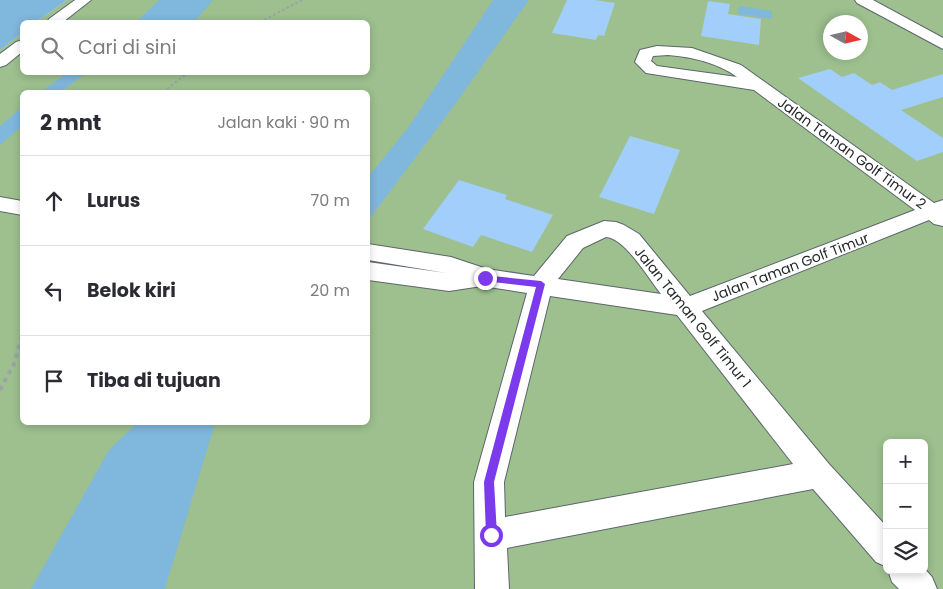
<!DOCTYPE html>
<html lang="id">
<meta charset="utf-8">
<style>
body{margin:0;font-family:Poppins,sans-serif;background:#f7f7f7;color:#2b2b33}
.controls{position:absolute;right:15px;bottom:15px;display:grid;overflow:hidden;border-radius:8px;box-shadow:0 2px 8px #0003}
.controls button{width:45px;height:45px;display:grid;place-items:center;padding:0;border:0;border-bottom:1px solid #e1e1e2;background:#fff;color:#2b2b33;font:25px sans-serif}
.compass{position:absolute;left:823px;top:15px;width:45px;height:45px;border-radius:50%;background:#fff;box-shadow:0 2px 8px #0003;rotate:98deg}
.stop{position:absolute;width:15px;height:15px;margin:-11px;border:4px solid #7c3aed;border-radius:50%;background:#fff}
.stop.end{background:#7c3aed;border-color:#fff;box-shadow:0 1px 5px #0008}
.list{margin:0;padding:0;list-style:none}
h2{display:flex;justify-content:space-between;align-items:center;height:65px;margin:0;padding:0 20px;font-size:21px}
h2 small{font-size:16px;font-weight:400;color:#7c7c81}
.list li{display:grid;grid-template-columns:32px 1fr auto;gap:15px;align-items:center;box-sizing:border-box;height:90px;padding:0 20px;border-top:1px solid #e1e1e2}
.list b{display:block;font-size:19px;white-space:nowrap}
.list em{font-size:16px;font-style:normal;color:#7c7c81}
.icon{flex:none;width:28px;height:28px;fill:none;stroke:currentColor;stroke-width:2;stroke-linecap:round;stroke-linejoin:round}
.map{position:relative;flex:none;width:943px;height:589px;overflow:hidden}
.search{position:absolute;background:#fff;box-shadow:0 2px 8px #0003;left:20px;top:20px;width:350px;height:55px;display:flex;align-items:center;gap:12px;box-sizing:border-box;padding:0 18px;border-radius:8px;color:#7c7c81;font-size:19px}
.panel{position:absolute;background:#fff;box-shadow:0 2px 8px #0003;left:20px;top:90px;width:350px;height:335px;border-radius:8px}
.map>svg:first-child{display:block}
</style>
<div class="map">
<svg width="943" height="589" viewBox="0 0 943 589">
<rect width="100%" height="100%" fill="#dee7f1"/>
<path fill="#9dc08e" fill-rule="evenodd" d="M 67,0 L 943,0 L 943,589 L 0,589 L 0,50 L 22,33 L 22,72 L 368,72 L 368,22 L 36,22 ZM 830,22 L 860,22 L 860,52 L 830,52 ZM 22,92 L 368,92 L 368,422 L 22,422 ZM 887,443 L 924,443 L 924,570 L 887,570 Z"/>
<path fill="#80b7dc" d="M 0,0 L 67,0 L 36,22 L 22,22 L 22,33 L 0,50 Z
M 159,0 L 213,0 L 194,22 L 136,22 Z
M 493,0 L 529,0 L 448,114 L 368,221 L 368,177 L 408,128 Z
M 739,6 L 772,11 L 772,19 L 738,14 Z
M 67,73 L 86,73 L 61,92 L 41,92 Z
M 22,107 L 22,126 L 0,145 L 0,126 Z
M 137,423 L 215,423 L 165,589 L 31,589 L 109,450 Z"/>
<path fill="#a1cefb" d="M 567,0 L 595,0 L 615,3 L 604,36 L 598,35 L 596,40 L 552,33 Z
M 708,1 L 730,4 L 728,14 L 761,19 L 759,45 L 701,36 Z
M 830,69 L 842,77 L 854,73 L 872,85 L 880,82 L 892,90 L 943,74 L 943,97 L 901,110 L 943,138 L 943,152 L 917,161 L 798,78 Z
M 630,136 L 680,150 L 654,214 L 599,197 Z
M 459,180 L 507,195 L 505,199 L 553,215 L 532,252 L 481,235 L 473,247 L 423,229 Z"/>
<g fill="none" stroke-linecap="round" stroke-linejoin="round">
<defs>
<path id="minor" d="M 75,0 L 91,0 L 63,22 L 47,22 L 49,19 Z
M 855,0 L 873,0 L 943,38 L 943,49 L 857,3 Z
M 22,40 L 22,52 L 6,65 L 0,67 L 0,54 L 16,42 Z
M 657,46 L 692,48 L 741,65 L 934,203 L 943,200 L 943,226 L 934,224 L 929,220 L 702,311 L 829,464 L 887,527 L 887,567 L 876,562 L 813,489 L 507,548 L 509,589 L 475,589 L 474,482 L 527,293 L 482,286 L 449,291 L 368,280 L 368,262 L 446,273 L 368,260 L 368,244 L 451,257 L 487,269 L 534,276 L 567,236 L 604,221 L 616,222 L 624,225 L 639,234 L 690,296 L 915,210 L 754,90 L 646,73 L 635,62 L 640,50 ZM 668,55 C 693,57 718,63 737,77 L 657,66 L 651,61 L 653,56 ZM 606,237 C 625,238 649,279 661,294 L 558,279 L 583,248 ZM 550,296 L 677,315 L 793,464 L 505,517 L 504,482 Z
M 0,197 L 22,201 L 22,215 L 0,211 Z
M 924,568 L 932,577 L 937,589 L 899,589 L 892,582 L 888,570 L 924,570 Z"/>
</defs>
<use href="#minor" stroke="#5d656d" stroke-width="2"/>
<path stroke="#9ba2a9" stroke-width="2" stroke-dasharray="2.5 2.5" stroke-linecap="butt" d="M 260,22 L 302,0
M 163,92 L 189,72"/>
<path stroke="#9ba2a9" stroke-width="4" stroke-dasharray="4.5 4.5" stroke-linecap="butt" d="M 0,390 L 14,364 L 22,335"/>
<use href="#minor" fill="#fff" fill-rule="evenodd"/>
</g>
<path fill="#7c3aed" d="M 482,275 L 541,281 L 545,284 L 494,482 L 497,535 L 495,539 L 491,540 L 487,539 L 486,535 L 484,482 L 536,287 L 485,281 L 482,280 Z"/>
<g text-anchor="middle" dominant-baseline="central" stroke-width="4" stroke-linejoin="round" paint-order="stroke">
<g font-size="14" fill="#25282c" stroke="#fff">
<text transform="translate(852 153) rotate(36)">Jalan Taman Golf Timur 2</text>
<text transform="translate(790 267) rotate(-21)">Jalan Taman Golf Timur</text>
<text transform="translate(693 317) rotate(51)">Jalan Taman Golf Timur 1</text>
</g>
</g>
</svg>
<div class="controls">
<button>+</button>
<button>−</button>
<button><svg class="icon" aria-label="layers" viewBox="0 0 24 24"><path d="M12 4l9 5-9 5-9-5zM3 14l9 5 9-5"/></svg></button>
</div>
<svg class="compass" viewBox="-18 -18 36 36"><path d="M0-13l5 13h-10z" fill="#e53935"/><path d="M0 13l5-13h-10z" fill="#7c7c81"/></svg>
<div class="stop" style="left:491px;top:535px"></div>
<div class="stop end" style="left:485px;top:278px"></div>
<div class="search"><svg class="icon" aria-label="search" viewBox="0 0 24 24"><circle cx="10" cy="10" r="6"/><path d="M15 15l6 6"/></svg>Cari di sini</div>
<section class="panel">
<h2>2 mnt<small>Jalan kaki · 90 m</small></h2>
<ul class="list">
<li><svg class="icon" aria-label="ahead" viewBox="0 0 24 24"><path d="M12 20V5M6 11l6-6 6 6"/></svg><div><b>Lurus</b></div><em>70 m</em></li>
<li><svg class="icon" aria-label="left" viewBox="0 0 24 24"><path d="M17 20v-9H6M10 6l-5 5 5 5"/></svg><div><b>Belok kiri</b></div><em>20 m</em></li>
<li><svg class="icon" aria-label="arrive" viewBox="0 0 24 24"><path d="M6 21V4h12l-3 4 3 4H6"/></svg><div><b>Tiba di tujuan</b></div></li>
</ul>
</section>
</div>
